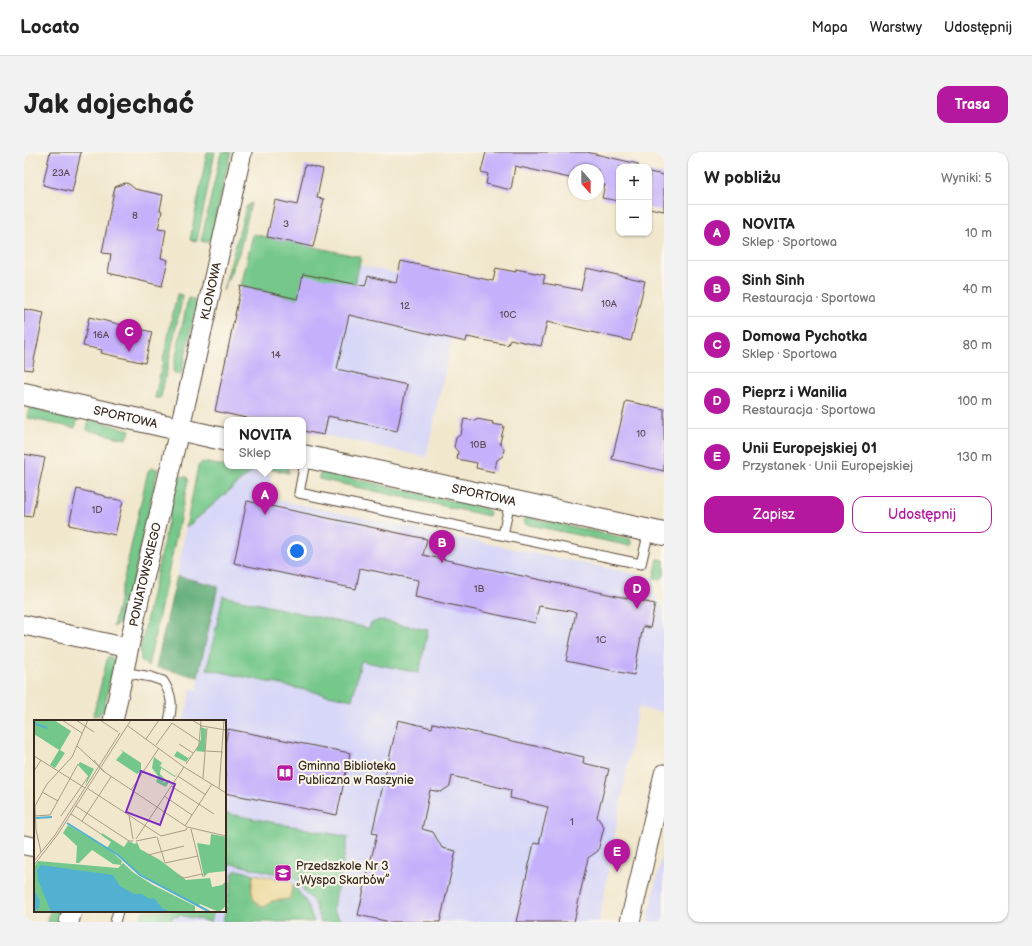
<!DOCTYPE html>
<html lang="pl">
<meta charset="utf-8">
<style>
body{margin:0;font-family:"Balsamiq Sans",sans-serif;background:#f2f2f2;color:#222}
.controls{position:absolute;right:12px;top:12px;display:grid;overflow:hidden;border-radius:8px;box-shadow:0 1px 3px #0004}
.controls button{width:36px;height:36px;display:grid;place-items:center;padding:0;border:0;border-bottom:1px solid #e0e0e0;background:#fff;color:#222;font:20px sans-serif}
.compass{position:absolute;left:544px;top:12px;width:36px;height:36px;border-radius:50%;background:#fff;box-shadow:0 1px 3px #0004;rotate:159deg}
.you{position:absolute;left:273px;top:399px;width:14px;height:14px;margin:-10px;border:3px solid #fff;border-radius:50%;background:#1a73e8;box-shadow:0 0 0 6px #1a73e833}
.badge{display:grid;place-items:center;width:26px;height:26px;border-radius:50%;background:#b5179e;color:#fff;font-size:13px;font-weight:700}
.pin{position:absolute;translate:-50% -33px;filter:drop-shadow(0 1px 2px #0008)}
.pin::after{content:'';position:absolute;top:21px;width:14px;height:12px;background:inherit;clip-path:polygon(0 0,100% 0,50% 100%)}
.popup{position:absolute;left:200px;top:265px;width:82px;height:52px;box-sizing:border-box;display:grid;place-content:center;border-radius:8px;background:#fff;filter:drop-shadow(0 1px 3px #0005);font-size:13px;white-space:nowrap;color:#767676}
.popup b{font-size:15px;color:#222}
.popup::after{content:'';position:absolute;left:50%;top:100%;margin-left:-8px;border:8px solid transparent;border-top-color:#fff}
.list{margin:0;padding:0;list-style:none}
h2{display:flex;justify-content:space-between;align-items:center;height:52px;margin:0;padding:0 16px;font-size:17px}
h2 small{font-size:13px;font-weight:400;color:#767676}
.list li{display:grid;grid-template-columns:26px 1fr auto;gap:12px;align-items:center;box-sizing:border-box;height:56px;padding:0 16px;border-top:1px solid #e0e0e0}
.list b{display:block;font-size:15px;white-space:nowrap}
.list p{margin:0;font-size:13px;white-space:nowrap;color:#767676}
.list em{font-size:13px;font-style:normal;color:#767676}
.actions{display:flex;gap:8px;padding:12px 16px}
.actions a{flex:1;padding:9px 0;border:1px solid #b5179e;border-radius:12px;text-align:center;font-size:14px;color:#b5179e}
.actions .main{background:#b5179e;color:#fff}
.map{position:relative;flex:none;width:640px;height:770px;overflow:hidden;border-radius:12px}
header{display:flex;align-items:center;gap:24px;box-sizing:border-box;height:56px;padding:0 20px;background:#fff;border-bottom:1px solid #e0e0e0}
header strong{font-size:19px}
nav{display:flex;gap:22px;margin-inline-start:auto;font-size:14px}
.intro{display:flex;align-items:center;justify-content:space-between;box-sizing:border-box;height:96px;padding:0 24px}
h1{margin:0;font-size:28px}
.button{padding:10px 18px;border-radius:12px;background:#b5179e;color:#fff;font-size:14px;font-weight:700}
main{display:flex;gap:24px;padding:0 24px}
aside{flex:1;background:#fff;border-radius:12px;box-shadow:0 1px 3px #0004}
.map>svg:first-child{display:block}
</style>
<header>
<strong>Locato</strong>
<nav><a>Mapa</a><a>Warstwy</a><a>Udostępnij</a></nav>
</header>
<div class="intro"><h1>Jak dojechać</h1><a class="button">Trasa</a></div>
<main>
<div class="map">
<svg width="640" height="770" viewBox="0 0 640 770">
<rect width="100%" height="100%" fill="#fbf7ec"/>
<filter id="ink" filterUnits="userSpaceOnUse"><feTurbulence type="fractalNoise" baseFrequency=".025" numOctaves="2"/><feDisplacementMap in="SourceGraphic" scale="8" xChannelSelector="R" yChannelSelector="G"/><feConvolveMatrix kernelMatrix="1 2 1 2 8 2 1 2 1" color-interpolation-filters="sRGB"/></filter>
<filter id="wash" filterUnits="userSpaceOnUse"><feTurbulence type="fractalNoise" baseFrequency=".012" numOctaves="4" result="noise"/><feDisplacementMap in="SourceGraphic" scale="16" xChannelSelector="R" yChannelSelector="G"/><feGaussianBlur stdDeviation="0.9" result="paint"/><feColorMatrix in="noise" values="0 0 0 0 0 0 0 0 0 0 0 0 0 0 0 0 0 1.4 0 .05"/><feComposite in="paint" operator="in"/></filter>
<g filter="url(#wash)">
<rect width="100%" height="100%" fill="#f1e7cd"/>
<path fill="#d7d7f8" d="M 335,113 L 374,122 L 432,169 L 402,305 L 300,283 L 279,268 L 231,268 L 191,259 L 217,134 L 325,159 Z
M 228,319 L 247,323 L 243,346 L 630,426 L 629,442 L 640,458 L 640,557 L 639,560 L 614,556 L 575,770 L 116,770 L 119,759 L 201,759 L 201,569 L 160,569 L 167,537 L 174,538 L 174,525 L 194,434 L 153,424 L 162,376 Z
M 640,695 L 640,770 L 623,770 Z"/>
<path fill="#74c78a" stroke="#587854" d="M 183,0 L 191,0 L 173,89 L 166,88 Z
M 197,0 L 207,0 L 188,82 L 187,86 L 182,90 L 177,89 Z
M 227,51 L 215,101 L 199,139 L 222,55 Z
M 229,82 L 337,105 L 325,159 L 217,134 Z
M 153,142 L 159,143 L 137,245 L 135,246 L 131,246 Z
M 164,146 C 170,147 172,148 172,154 L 157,223 L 151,222 L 149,218 Z
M 5,256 L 54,266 L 51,276 L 3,266 Z
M 65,267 L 106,278 L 104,285 L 101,287 L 63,278 Z
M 178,310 L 228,319 L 162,376 L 174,314 Z
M 231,314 L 263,314 L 265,321 Z
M 127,316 L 134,317 L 101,465 L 96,470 L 89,475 L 124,319 Z
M 300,320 L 461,356 L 466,360 L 465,364 L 295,327 L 296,322 Z
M 154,324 L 163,325 L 164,329 L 124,515 L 117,508 L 116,497 Z
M 502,365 L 606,387 L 608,392 L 606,394 L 501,372 L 499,370 L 500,367 Z
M 634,407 L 640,408 L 640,424 L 634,428 L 630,426 Z
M 199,444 L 343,476 L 346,475 L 346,472 L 355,468 L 404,478 L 395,521 L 337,509 L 328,548 L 183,517 Z
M 84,504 L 87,505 L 90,510 L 80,558 L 75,563 L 69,564 Z
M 201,661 L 324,685 L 309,758 L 318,770 L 297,770 L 290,750 L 281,741 L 275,730 L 270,726 L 210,712 L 205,712 L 201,714 Z
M 213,718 L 230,722 L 227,737 L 245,750 L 253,748 L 265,747 L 269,732 L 282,750 L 290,770 L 199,770 L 209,721 Z
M 26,759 L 37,759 L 35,770 L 24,770 Z
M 119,759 L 190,759 L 187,770 L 155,763 L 153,765 L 148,764 L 147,770 L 116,770 Z"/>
<path fill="#5fac76" stroke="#4d6b4a" d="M 153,424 L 194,434 L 174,525 L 132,515 Z"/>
<path fill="#eeda9e" stroke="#94825e" d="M 230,722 L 265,729 L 269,732 L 266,745 L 265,747 L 248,749 L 242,754 L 238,755 C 225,746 227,735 230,722 Z"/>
<g id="blocks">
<path fill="#c5b1fb" d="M 26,0 L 57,0 L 48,40 L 19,33 Z
M 462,0 L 563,0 L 614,12 L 614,15 L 595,15 L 595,49 L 578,46 L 581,33 L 574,32 L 574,18 L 550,18 L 550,27 L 491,14 L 487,38 L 462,32 L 464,22 L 457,20 Z
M 281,13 L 299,17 L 293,46 L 300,47 L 289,95 L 243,85 L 251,48 L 273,53 Z
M 625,20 L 640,23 L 640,59 L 625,56 Z
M 101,31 L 105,32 L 111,37 L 139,43 L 136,58 L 138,59 L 134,77 L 142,78 L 137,106 L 144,108 L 138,134 L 84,121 L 87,102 L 78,101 L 87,53 L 91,35 Z
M 377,109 L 469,129 L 472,116 L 492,120 L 492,117 L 521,123 L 519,131 L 557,138 L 562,116 L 621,129 L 607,189 L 523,170 L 517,194 L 486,187 L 484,193 L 443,185 L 442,190 L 325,163 L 313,217 L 383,233 L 373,279 L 304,264 L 300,283 L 279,279 L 279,268 L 231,268 L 191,259 L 217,134 L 274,147 L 279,122 L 341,134 L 344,124 L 372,131 Z
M 0,157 L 20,161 L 8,218 L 0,217 Z
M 65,165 L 128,180 L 121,211 L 77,201 L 78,198 L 59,194 Z
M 602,249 L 640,257 L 640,319 L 588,307 Z
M 440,267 L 452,269 L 453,267 L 469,270 L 468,272 L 480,274 L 476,291 L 480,297 L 479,304 L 473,308 L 470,320 L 452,316 L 453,311 L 433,307 L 434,300 L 430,295 L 432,286 L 437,282 Z
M 0,302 L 21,306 L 8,365 L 0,364 Z
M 53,337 L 81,344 L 81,345 L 99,349 L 91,383 L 45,373 Z
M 223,349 L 403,387 L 399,403 L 631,452 L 626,476 L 619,474 L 610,523 L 542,509 L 552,460 L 515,454 L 511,471 L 391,445 L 394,428 L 336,416 L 332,437 L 210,411 Z
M 374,568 L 408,576 L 409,571 L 560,605 L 559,611 L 585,617 L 573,665 L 580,675 L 574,699 L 564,706 L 550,770 L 492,770 L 510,691 L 515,692 L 524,655 L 486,646 L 487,638 L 428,624 L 426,634 L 417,640 L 406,638 L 398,677 L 409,680 L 418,696 L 432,699 L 416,770 L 366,770 L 334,763 L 353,682 L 348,681 Z
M 204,577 L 326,601 L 313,663 L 201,641 L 201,593 Z"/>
</g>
</g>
<g filter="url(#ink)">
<use href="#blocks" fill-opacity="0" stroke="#564638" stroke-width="1"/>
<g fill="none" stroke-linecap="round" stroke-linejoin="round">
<defs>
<path id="service" d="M 282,305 L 275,341 L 617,412 L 625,379
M 479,383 L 486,349
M 99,520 L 127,525 L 139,529 C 148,543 149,553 145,569
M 91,770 L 94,759"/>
<g id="minor">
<path d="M 0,473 L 104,496"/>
<path id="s1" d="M 89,569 L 115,448 L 166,232 L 218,0"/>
<path d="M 0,693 L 11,695"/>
<path d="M 45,770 L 48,759"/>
<path d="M 606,770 L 640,622"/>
</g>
<g id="tertiary">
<path id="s2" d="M 0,242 L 203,288"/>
<path id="s3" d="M 279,304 L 640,382"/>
</g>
</defs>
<use href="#service" stroke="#564638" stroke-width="11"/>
<use href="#minor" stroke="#564638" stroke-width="21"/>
<use href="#tertiary" stroke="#564638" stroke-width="24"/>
<use href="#service" stroke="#fff" stroke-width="9"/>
<use href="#minor" stroke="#fff" stroke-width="19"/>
<use href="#tertiary" stroke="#fff" stroke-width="22"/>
</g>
</g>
<defs>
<symbol id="library-square" viewBox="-11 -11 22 22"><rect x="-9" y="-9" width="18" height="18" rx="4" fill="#b5179e" stroke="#fbf7ec"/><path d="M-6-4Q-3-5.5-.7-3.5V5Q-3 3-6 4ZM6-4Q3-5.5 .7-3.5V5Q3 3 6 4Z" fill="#fff"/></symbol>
<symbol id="school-square" viewBox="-11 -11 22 22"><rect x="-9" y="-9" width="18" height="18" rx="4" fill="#b5179e" stroke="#fbf7ec"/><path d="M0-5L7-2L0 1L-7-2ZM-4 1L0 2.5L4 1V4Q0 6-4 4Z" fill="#fff"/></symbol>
</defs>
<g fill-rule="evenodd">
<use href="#library-square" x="251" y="611" width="20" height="20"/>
<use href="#school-square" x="249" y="711" width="20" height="20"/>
</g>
<g text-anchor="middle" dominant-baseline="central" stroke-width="4" stroke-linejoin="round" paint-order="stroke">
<g font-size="10" fill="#5e4c55">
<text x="37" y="21">23A</text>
<text x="111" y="64">8</text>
<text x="262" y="72">3</text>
<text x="585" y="152">10A</text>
<text x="381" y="154">12</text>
<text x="484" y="163">10C</text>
<text x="77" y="183">16A</text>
<text x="252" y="203">14</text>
<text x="617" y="282">10</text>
<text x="454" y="293">10B</text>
<text x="73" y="358">1D</text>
<text x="455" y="437">1B</text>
<text x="577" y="488">1C</text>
<text x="548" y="670">1</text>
</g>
<g font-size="12" fill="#3b2a1e" stroke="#fbf7ec">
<text stroke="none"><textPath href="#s1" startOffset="441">KLONOWA</textPath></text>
<text stroke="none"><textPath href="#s2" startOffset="104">SPORTOWA</textPath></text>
<text stroke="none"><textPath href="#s3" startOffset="185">SPORTOWA</textPath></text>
<text stroke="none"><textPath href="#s1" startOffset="150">PONIATOWSKIEGO</textPath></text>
</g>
<g font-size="12" fill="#3b2a1e" stroke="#fbf7ec" text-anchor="start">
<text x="274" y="614">Gminna Biblioteka<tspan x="274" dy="14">Publiczna w Raszynie</tspan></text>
<text x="272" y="714">Przedszkole Nr 3<tspan x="272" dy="14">„Wyspa Skarbów”</tspan></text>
</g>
</g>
<g transform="translate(10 568)">
<rect width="192" height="192" fill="#f1e7cd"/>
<path d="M 0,0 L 20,0 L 37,11 L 26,30 L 31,33 L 21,48 L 16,45 L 25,30 L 0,14 ZM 167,7 L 172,9 L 171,32 L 162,31 L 167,19 ZM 86,29 L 107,43 L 107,51 L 103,54 L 82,40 L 89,32 ZM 143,31 L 154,38 L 157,35 L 152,42 L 140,36 ZM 120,37 L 128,43 L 126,46 L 141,56 L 144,52 L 141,57 L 127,48 L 126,54 L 131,59 L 129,63 L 136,60 L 132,67 L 122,62 L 124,56 L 118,48 ZM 46,42 L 60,49 L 51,66 L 54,56 L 44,45 ZM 34,105 L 73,128 L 77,122 L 67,115 L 68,113 L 90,127 L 94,121 L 101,124 L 103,122 L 106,129 L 126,140 L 152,160 L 176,158 L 178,167 L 188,165 L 192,161 L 192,186 L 185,192 L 166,184 L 164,186 L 131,169 L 100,150 L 83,134 L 76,130 L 88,141 L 87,145 L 79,144 L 58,130 L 45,143 L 42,143 L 43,126 L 29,113 ZM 177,114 L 192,117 L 192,151 L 174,153 L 170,157 L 163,123 L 176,125 ZM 4,141 L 84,148 L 89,143 L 100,153 L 119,165 L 161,186 L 161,192 L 0,192 L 0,147 Z" fill="#74c78a"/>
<path d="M 7,145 L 79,155 L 86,166 L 100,174 L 108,174 L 116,179 L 120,178 L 128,188 L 137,192 L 17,192 L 4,160 L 3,150 ZM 0,169 L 6,181 L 5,189 L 0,190 Z" fill="#52b1d0"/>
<path fill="none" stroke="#52b1d0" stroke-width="2" d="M 0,3 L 13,8M 2,98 L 18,97M 33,103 L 84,135 L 106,155 L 176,192"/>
<path fill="none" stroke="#a89b87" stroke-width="1" d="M 28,0 L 48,13M 42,0 L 60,12M 66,0 L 84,12M 158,0 L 168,6 L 192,10M 94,6 L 150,47 L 192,73M 112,19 L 125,0M 145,24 L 159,33M 122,25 L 138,3 L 165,21M 43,26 L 71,52M 172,31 L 189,32M 0,36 L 51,68M 60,40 L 69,51 L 153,107 L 192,116M 152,44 L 165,25 L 167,0M 0,51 L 7,40M 144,56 L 172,75M 169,58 L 173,8M 137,66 L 180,94M 53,68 L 127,116M 185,69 L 190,0M 97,70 L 125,28M 8,72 L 24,81M 130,76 L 158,95M 42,86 L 95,121 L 99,121M 37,94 L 67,114M 95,95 L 99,119M 0,96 L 16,95 L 44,44M 27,96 L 54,57M 48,101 L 77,57M 151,106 L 178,64M 157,109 L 169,157M 127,116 L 152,110 L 153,108M 123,117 L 131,143 L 164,136M 102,119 L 150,47M 102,121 L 122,117M 7,132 L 2,110 L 1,86 L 13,64 L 38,37 L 54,0M 114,135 L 150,126M 0,141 L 21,115 L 86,13M 0,145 L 24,114 L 97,0M 144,155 L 150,158 L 168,154"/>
<path fill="#7b2cbf" fill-opacity="0.15" stroke="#7b2cbf" stroke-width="2" d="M 107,51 L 141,64 L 126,105 L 92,92 Z"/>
<rect width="192" height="192" fill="none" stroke="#3b2a1e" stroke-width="2"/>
</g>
</svg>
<div class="controls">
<button>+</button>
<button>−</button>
</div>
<svg class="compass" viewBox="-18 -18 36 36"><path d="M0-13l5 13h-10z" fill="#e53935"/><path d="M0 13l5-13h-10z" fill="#767676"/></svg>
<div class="you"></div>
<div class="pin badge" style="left:241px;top:363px">A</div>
<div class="popup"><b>NOVITA</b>Sklep</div>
<div class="pin badge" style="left:418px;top:411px">B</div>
<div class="pin badge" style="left:105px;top:200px">C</div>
<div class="pin badge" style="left:613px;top:457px">D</div>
<div class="pin badge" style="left:593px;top:720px">E</div>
</div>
<aside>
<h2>W pobliżu<small>Wyniki: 5</small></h2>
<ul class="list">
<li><span class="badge">A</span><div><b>NOVITA</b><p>Sklep · Sportowa</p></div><em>10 m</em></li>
<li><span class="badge">B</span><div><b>Sinh Sinh</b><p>Restauracja · Sportowa</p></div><em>40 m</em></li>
<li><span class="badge">C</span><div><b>Domowa Pychotka</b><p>Sklep · Sportowa</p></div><em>80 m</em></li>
<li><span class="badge">D</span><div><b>Pieprz i Wanilia</b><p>Restauracja · Sportowa</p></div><em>100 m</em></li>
<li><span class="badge">E</span><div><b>Unii Europejskiej 01</b><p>Przystanek · Unii Europejskiej</p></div><em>130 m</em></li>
</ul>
<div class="actions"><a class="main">Zapisz</a><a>Udostępnij</a></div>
</aside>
</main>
